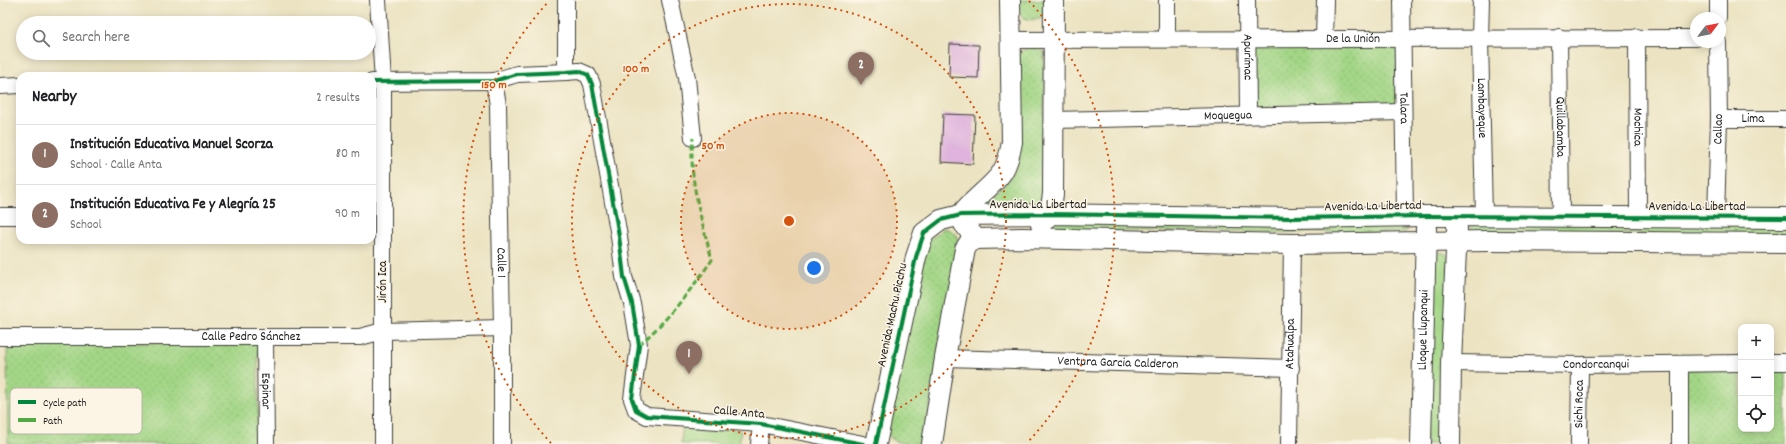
<!DOCTYPE html>
<meta charset="utf-8">
<style>
body{margin:0;font-family:Dekko,sans-serif;background:#f6f6f6;color:#202124}
.controls{position:absolute;right:12px;bottom:12px;display:grid;overflow:hidden;border-radius:8px;box-shadow:0 2px 10px #0003}
.controls button{width:36px;height:36px;display:grid;place-items:center;padding:0;border:0;border-bottom:1px solid #e0e0e0;background:#fff;color:#202124;font:20px sans-serif}
.compass{position:absolute;left:1690px;top:12px;width:36px;height:36px;border-radius:50%;background:#fff;box-shadow:0 2px 10px #0003;rotate:58deg}
.you{position:absolute;left:814px;top:268px;width:14px;height:14px;margin:-10px;border:3px solid #fff;border-radius:50%;background:#1a73e8;box-shadow:0 0 0 6px #1a73e833}
.badge{display:grid;place-items:center;width:26px;height:26px;border-radius:50%;background:#1f6fb2;color:#fff;font-size:13px;font-weight:700}
.pin{position:absolute;translate:-50% -33px;filter:drop-shadow(0 1px 2px #0008)}
.pin::after{content:'';position:absolute;top:21px;width:14px;height:12px;background:inherit;clip-path:polygon(0 0,100% 0,50% 100%)}
.list{margin:0;padding:0;list-style:none}
h2{display:flex;justify-content:space-between;align-items:center;height:52px;margin:0;padding:0 16px;font-size:17px}
h2 small{font-size:13px;font-weight:400;color:#757577}
.list li{display:grid;grid-template-columns:26px 1fr auto;gap:12px;align-items:center;box-sizing:border-box;height:60px;padding:0 16px;border-top:1px solid #e0e0e0}
.list b{display:block;font-size:15px;white-space:nowrap}
.list p{margin:0;font-size:13px;white-space:nowrap;color:#757577}
.list em{font-size:13px;font-style:normal;color:#757577}
.icon{flex:none;width:22px;height:22px;fill:none;stroke:currentColor;stroke-width:2;stroke-linecap:round;stroke-linejoin:round}
.map{position:relative;flex:none;width:1786px;height:444px;overflow:hidden}
.search{position:absolute;background:#fff;box-shadow:0 2px 10px #0003;left:16px;top:16px;width:360px;height:44px;display:flex;align-items:center;gap:10px;box-sizing:border-box;padding:0 14px;border-radius:22px;color:#757577;font-size:15px}
.panel{position:absolute;background:#fff;box-shadow:0 2px 10px #0003;left:16px;top:72px;width:360px;height:172px;border-radius:12px}
.map>svg:first-child{display:block}
</style>
<div class="map">
<svg width="1786" height="444" viewBox="0 0 1786 444">
<defs>
<pattern id="park-dots" width="8" height="8" patternUnits="userSpaceOnUse"><rect width="8" height="8" fill="#a3d686"/><path d="M2 2h.1M6 6h.1" fill="none" stroke="#8cb773" stroke-width="1.8" stroke-linecap="round"/></pattern>
</defs>
<rect width="100%" height="100%" fill="#fcf5e5"/>
<filter id="ink" filterUnits="userSpaceOnUse"><feTurbulence type="fractalNoise" baseFrequency=".025" numOctaves="2"/><feDisplacementMap in="SourceGraphic" scale="8" xChannelSelector="R" yChannelSelector="G"/><feConvolveMatrix kernelMatrix="1 2 1 2 8 2 1 2 1" color-interpolation-filters="sRGB"/></filter>
<filter id="wash" filterUnits="userSpaceOnUse"><feTurbulence type="fractalNoise" baseFrequency=".012" numOctaves="4" result="noise"/><feDisplacementMap in="SourceGraphic" scale="16" xChannelSelector="R" yChannelSelector="G"/><feGaussianBlur stdDeviation="0.9" result="paint"/><feColorMatrix in="noise" values="0 0 0 0 0 0 0 0 0 0 0 0 0 0 0 0 0 1.4 0 .05"/><feComposite in="paint" operator="in"/></filter>
<g filter="url(#wash)">
<rect width="100%" height="100%" fill="#ebe3c1"/>
<path fill="#a3d686" stroke="#607951" d="M 1053,220 L 1408,222 L 1408,228 L 1405,233 L 1054,231 Z
M 1471,222 L 1786,223 L 1786,236 L 1475,232 L 1471,229 Z
M 1440,252 L 1446,254 L 1449,259 L 1444,444 L 1425,444 L 1433,254 Z
M 683,419 L 741,431 L 739,444 L 681,444 Z"/>
<path fill="url(#park-dots)" stroke="#607951" d="M 1017,0 L 1048,0 L 1044,16 C 1028,24 1017,19 1017,0 Z
M 1252,43 L 1398,46 L 1397,107 L 1253,111 Z
M 1031,47 L 1038,48 L 1044,52 L 1045,201 L 1031,209 L 985,210 L 981,203 C 1000,189 1012,183 1018,159 L 1018,54 L 1023,50 Z
M 944,228 C 952,230 956,233 959,241 L 924,442 L 922,444 C 904,444 892,444 885,430 L 925,243 Z
M 7,343 L 258,343 L 258,444 L 8,444 Z
M 1741,368 L 1741,429 L 1771,429 L 1771,368 L 1786,368 L 1786,444 L 1683,444 L 1684,369 Z"/>
<g id="blocks">
<path fill="#dfb3dd" d="M 950,44 L 979,45 L 978,78 L 949,77 Z
M 943,114 L 975,115 L 973,164 L 941,162 Z"/>
</g>
</g>
<g filter="url(#ink)">
<use href="#blocks" fill-opacity="0" stroke="#3b3a35" stroke-width="1"/>
<g fill="none" stroke-linecap="round" stroke-linejoin="round">
<defs>
<g id="minor">
<path d="M 378,0 L 383,82 L 383,444"/>
<path d="M 670,0 L 687,78 L 693,138"/>
<path id="s1" d="M 1247,0 L 1248,115"/>
<path id="s2" d="M 1402,0 L 1405,216"/>
<path id="s3" d="M 1481,0 L 1480,39 L 1484,216"/>
<path d="M 1718,0 L 1718,18"/>
<path id="s4" d="M 1559,37 L 1561,217"/>
<path id="s5" d="M 1637,37 L 1638,217"/>
<path d="M 1167,39 L 1167,0"/>
<path d="M 1324,39 L 1325,0"/>
<path id="s6" d="M 1010,40 L 1696,38"/>
<path d="M 566,72 L 566,0"/>
<path id="s7" d="M 494,81 L 498,105 L 502,328 L 502,444"/>
<path d="M 372,82 L 494,81 L 517,74 L 566,72 L 579,71 L 588,75 L 592,84 L 619,236 L 624,277 L 632,303 L 639,345 L 632,399 L 636,410 L 647,416 L 761,424 L 863,444"/>
<path d="M 0,86 L 20,85"/>
<path id="s8" d="M 1719,119 L 1786,119"/>
<path id="s9" d="M 1054,120 L 1402,112"/>
<path d="M 0,216 L 20,216"/>
<path id="s10" d="M 1716,216 L 1719,119 L 1718,42"/>
<path id="s11" d="M 0,337 L 360,337 L 383,331 L 502,328"/>
<path id="s12" d="M 265,338 L 266,444"/>
<path id="s13" d="M 945,358 L 1291,368"/>
<path d="M 1771,362 L 1786,362"/>
<path id="s14" d="M 1451,363 L 1580,365 L 1741,363"/>
<path d="M 759,444 L 761,424"/>
<path id="s15" d="M 1289,444 L 1292,244"/>
<path id="s16" d="M 1579,444 L 1580,365"/>
<path d="M 1680,444 L 1680,364"/>
</g>
<g id="tertiary">
<path d="M 961,215 L 964,224 L 976,239 L 1022,238 L 1292,244 L 1487,241 L 1786,243"/>
<path d="M 961,215 C 966,207 972,203 978,197 C 1000,177 1007,172 1012,142 L 1010,0"/>
<path d="M 1041,224 L 1050,214 L 1053,194 L 1054,0"/>
<path d="M 876,444 L 916,257 L 924,233 L 941,220 L 961,215 L 1050,214 L 1290,218 L 1426,216 L 1786,218"/>
<path d="M 932,444 L 945,358 L 965,249 L 969,243 L 976,239"/>
<path id="s17" d="M 1421,444 L 1426,228"/>
<path d="M 1450,444 L 1451,363 L 1457,228"/>
</g>
</defs>
<use href="#minor" stroke="#3b3a35" stroke-width="18"/>
<use href="#tertiary" stroke="#3b3a35" stroke-width="22"/>
<use href="#minor" stroke="#fff" stroke-width="16"/>
<use href="#tertiary" stroke="#fff" stroke-width="20"/>
<path stroke="#52a943" stroke-width="3" stroke-dasharray="6 3" stroke-linecap="butt" d="M 639,345 C 668,320 690,291 712,260 C 702,221 688,179 693,138"/>
<defs>
<path id="cycleway" d="M 372,82 L 494,81 L 517,74 L 566,72 L 579,71 L 588,75 L 592,84 L 619,236 L 624,277 L 632,303 L 639,345 L 632,399 L 636,410 L 647,416 L 761,424 L 863,444
M 876,444 L 916,257 L 924,233 L 941,220 L 961,215 L 1050,214 L 1290,218 L 1426,216 L 1786,218"/>
</defs>
<use href="#cycleway" stroke="#fcf5e5" stroke-width="6"/>
<use href="#cycleway" stroke="#00873e" stroke-width="4"/>
</g>
</g>
<circle cx="789" cy="221" r="108" fill="#d4530e" fill-opacity=".12"/>
<g fill="none" stroke="#d4530e" stroke-width="2" stroke-dasharray="2 4">
<circle cx="789" cy="221" r="108"/>
<circle cx="789" cy="221" r="217"/>
<path d="M551 443A325 325 0 0 1 549 1M1029 1A325 325 0 0 1 1027 443"/>
</g>
<g text-anchor="middle" dominant-baseline="central" stroke-width="3" stroke-linejoin="round" paint-order="stroke">
<g font-size="13" fill="#1c1c1c" stroke="#fcf5e5">
<text stroke="none"><textPath href="#s6" startOffset="343">De la Unión</textPath></text>
<text stroke="none"><textPath href="#s1" startOffset="57">Apurímac</textPath></text>
<text stroke="none"><textPath href="#s2" startOffset="108">Talara</textPath></text>
<text stroke="none"><textPath href="#s3" startOffset="108">Lambayeque</textPath></text>
<text stroke="none"><textPath href="#s9" startOffset="174">Moquegua</textPath></text>
<text stroke="none"><textPath href="#s8" startOffset="34">Lima</textPath></text>
<text stroke="none"><textPath href="#s4" startOffset="90">Quillabamba</textPath></text>
<text stroke="none"><textPath href="#s5" startOffset="90">Mochica</textPath></text>
<text stroke="none"><textPath href="#s10" startOffset="87">Callao</textPath></text>
<text x="1038" y="205">Avenida La Libertad</text>
<text transform="translate(1373 207) rotate(-1)">Avenida La Libertad</text>
<text x="1697" y="207">Avenida La Libertad</text>
<text stroke="none"><textPath href="#s7" startOffset="182">Calle 1</textPath></text>
<text transform="translate(383 282) rotate(-90)">Jirón Ica</text>
<text transform="translate(893 315) rotate(-78)">Avenida Machu Picchu</text>
<text stroke="none"><textPath href="#s17" startOffset="114">Lloque Llupanqui</textPath></text>
<text stroke="none"><textPath href="#s11" startOffset="251">Calle Pedro Sánchez</textPath></text>
<text stroke="none"><textPath href="#s15" startOffset="100">Atahualpa</textPath></text>
<text stroke="none"><textPath href="#s13" startOffset="173">Ventura Garcia Calderon</textPath></text>
<text stroke="none"><textPath href="#s14" startOffset="145">Condorcanqui</textPath></text>
<text stroke="none"><textPath href="#s12" startOffset="53">Espinar</textPath></text>
<text stroke="none"><textPath href="#s16" startOffset="40">Sichi Roca</textPath></text>
<text transform="translate(739 413) rotate(5)">Calle Anta</text>
</g>
</g>
<rect x="10" y="388" width="132" height="46" rx="6" fill="#fcf5e5" stroke="#b9b4a9" stroke-width="1"/>
<rect x="18" y="400" width="18" height="4" fill="#00873e"/>
<rect x="18" y="418" width="18" height="4" fill="#52a943"/>
<g font-size="11" fill="#1c1c1c">
<text x="43" y="406">Cycle path</text>
<text x="43" y="424">Path</text>
</g>
<circle cx="789" cy="221" r="6" fill="#d4530e" stroke="#fcf5e5" stroke-width="2"/>
<g font-size="12" text-anchor="middle" font-weight="bold" fill="#d4530e" stroke="#fcf5e5" stroke-width="3" stroke-linejoin="round" paint-order="stroke">
<text x="636" y="72">100 m</text>
<text x="494" y="88">150 m</text>
<text x="713" y="149">50 m</text>
</g>
</svg>
<div class="controls">
<button>+</button>
<button>−</button>
<button><svg class="icon" aria-label="locate" viewBox="0 0 24 24"><circle cx="12" cy="12" r="6"/><path d="M12 2v4M12 18v4M2 12h4M18 12h4"/></svg></button>
</div>
<svg class="compass" viewBox="-18 -18 36 36"><path d="M0-13l5 13h-10z" fill="#e53935"/><path d="M0 13l5-13h-10z" fill="#757577"/></svg>
<div class="you"></div>
<div class="pin badge" style="left:689px;top:374px;background:#8d6e63">1</div>
<div class="pin badge" style="left:861px;top:85px;background:#8d6e63">2</div>
<div class="search"><svg class="icon" aria-label="search" viewBox="0 0 24 24"><circle cx="10" cy="10" r="6"/><path d="M15 15l6 6"/></svg>Search here</div>
<section class="panel">
<h2>Nearby<small>2 results</small></h2>
<ul class="list">
<li><span class="badge" style="background:#8d6e63">1</span><div><b>Institución Educativa Manuel Scorza</b><p>School · Calle Anta</p></div><em>80 m</em></li>
<li><span class="badge" style="background:#8d6e63">2</span><div><b>Institución Educativa Fe y Alegría 25</b><p>School</p></div><em>90 m</em></li>
</ul>
</section>
</div>
